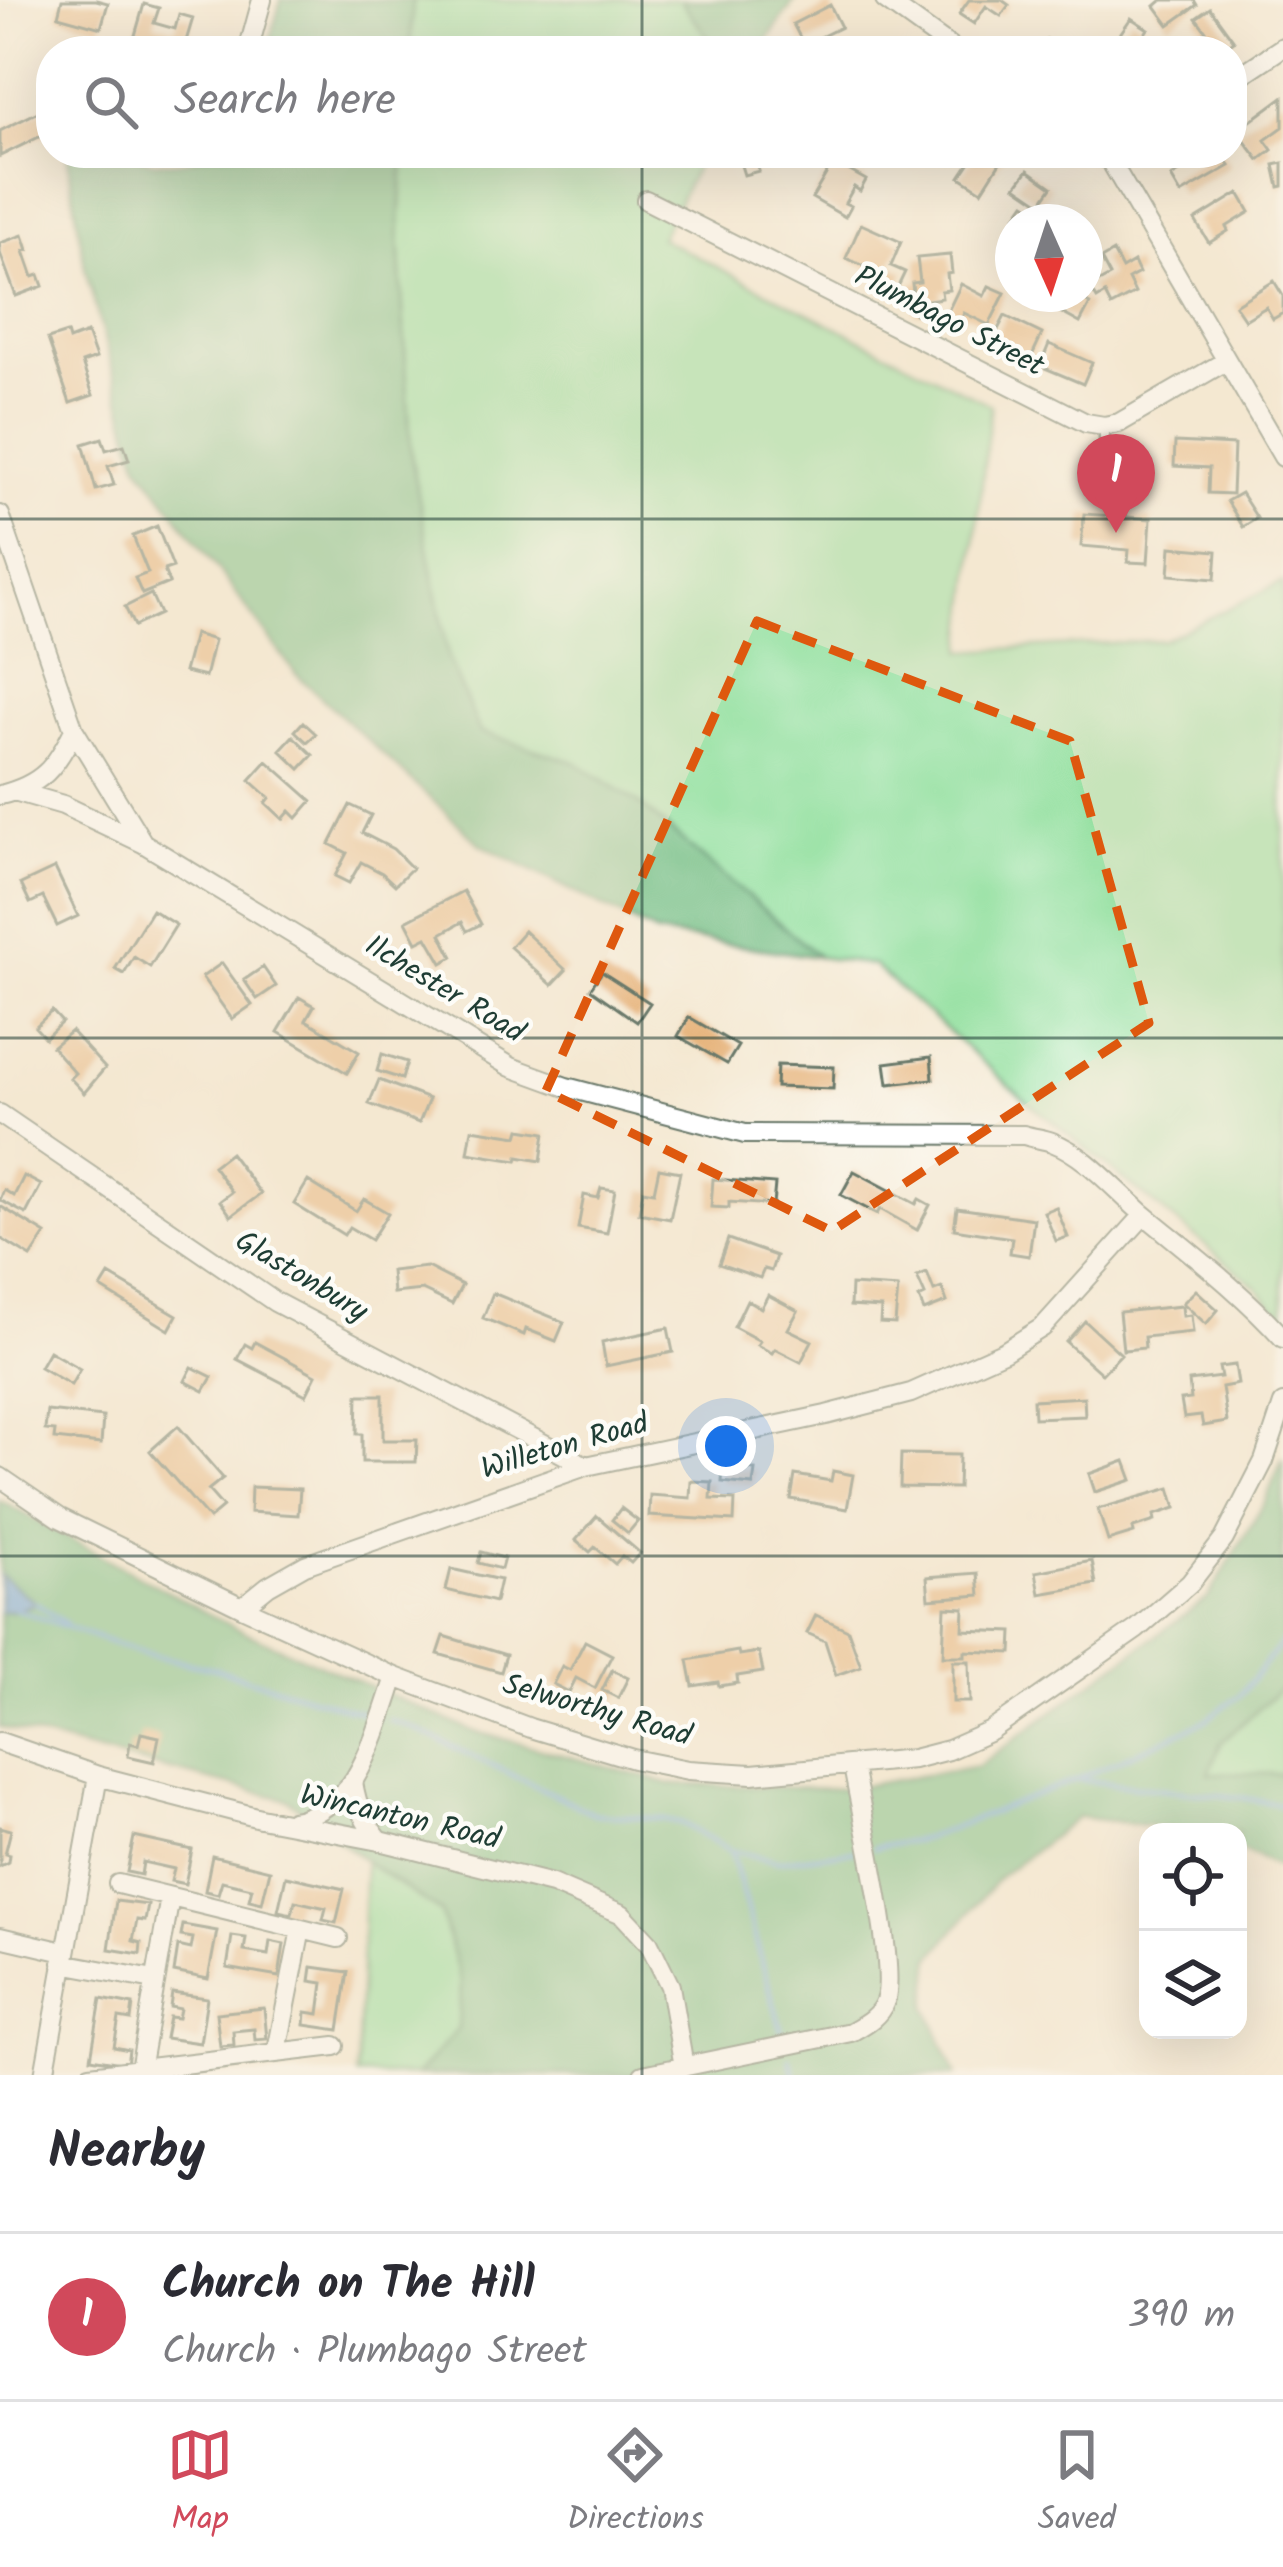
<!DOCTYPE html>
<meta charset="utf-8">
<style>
body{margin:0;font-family:Kalam,sans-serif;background:#f2f2f3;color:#2b2b33}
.controls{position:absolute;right:36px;bottom:36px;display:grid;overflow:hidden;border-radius:24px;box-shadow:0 12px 48px #0002}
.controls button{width:108px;height:108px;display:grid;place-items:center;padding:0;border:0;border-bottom:3px solid #e1e1e2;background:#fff;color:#2b2b33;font:60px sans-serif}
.compass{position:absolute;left:995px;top:204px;width:108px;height:108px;border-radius:50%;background:#fff;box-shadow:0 12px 48px #0002;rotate:177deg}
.you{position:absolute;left:726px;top:1446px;width:42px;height:42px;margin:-30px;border:9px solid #fff;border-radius:50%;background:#1a73e8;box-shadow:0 0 0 18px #1a73e833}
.badge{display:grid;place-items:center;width:78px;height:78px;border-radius:50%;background:#d1495b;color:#fff;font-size:39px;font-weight:700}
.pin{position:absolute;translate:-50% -99px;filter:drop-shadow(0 3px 6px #0008)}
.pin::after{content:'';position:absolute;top:63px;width:42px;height:36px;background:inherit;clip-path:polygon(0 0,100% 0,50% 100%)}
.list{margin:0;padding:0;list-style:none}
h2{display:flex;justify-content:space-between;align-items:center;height:156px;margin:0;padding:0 48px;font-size:51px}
h2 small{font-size:39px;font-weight:400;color:#7c7c81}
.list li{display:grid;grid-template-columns:78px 1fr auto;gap:36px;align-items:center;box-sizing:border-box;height:168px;padding:0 48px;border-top:3px solid #e1e1e2}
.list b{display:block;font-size:45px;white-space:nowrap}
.list p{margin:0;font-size:39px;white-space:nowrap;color:#7c7c81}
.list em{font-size:39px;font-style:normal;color:#7c7c81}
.icon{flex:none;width:66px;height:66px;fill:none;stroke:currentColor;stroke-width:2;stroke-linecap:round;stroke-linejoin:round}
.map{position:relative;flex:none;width:1283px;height:2075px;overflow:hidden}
.search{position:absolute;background:#fff;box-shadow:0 12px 48px #0002;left:36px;right:36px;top:36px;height:132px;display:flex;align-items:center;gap:30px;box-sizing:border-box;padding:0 42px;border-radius:48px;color:#7c7c81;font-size:45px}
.sheet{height:324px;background:#fff}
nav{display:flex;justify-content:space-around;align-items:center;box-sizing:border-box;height:168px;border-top:3px solid #e1e1e2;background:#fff;font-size:33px;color:#7c7c81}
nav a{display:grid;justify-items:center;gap:6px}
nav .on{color:#d1495b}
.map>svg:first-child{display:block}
</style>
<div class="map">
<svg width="1283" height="2075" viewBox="0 0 1283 2075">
<rect width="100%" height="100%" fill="#fdfcf7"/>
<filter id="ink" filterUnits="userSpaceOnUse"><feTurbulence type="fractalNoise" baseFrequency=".00833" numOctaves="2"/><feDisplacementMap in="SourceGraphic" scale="24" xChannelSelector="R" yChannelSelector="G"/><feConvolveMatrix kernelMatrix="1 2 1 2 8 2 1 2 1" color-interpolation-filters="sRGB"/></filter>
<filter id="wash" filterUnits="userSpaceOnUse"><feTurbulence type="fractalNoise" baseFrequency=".004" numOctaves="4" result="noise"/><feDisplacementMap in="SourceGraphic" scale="48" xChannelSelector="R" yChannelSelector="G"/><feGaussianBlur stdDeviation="2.7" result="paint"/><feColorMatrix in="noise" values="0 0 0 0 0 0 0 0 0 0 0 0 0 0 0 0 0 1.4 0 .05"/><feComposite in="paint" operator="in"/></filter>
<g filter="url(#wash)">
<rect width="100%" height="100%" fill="#f4e8d1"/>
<path fill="#90df9d" stroke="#588e68" stroke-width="3" d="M 413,0 L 680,0 L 718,51 L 410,51 Z
M 404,153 L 703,153 L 660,238 L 991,405 L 963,651 L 1163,640 L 1283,582 L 1283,1317 L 1257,1287 L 1022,1097 L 873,965 L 819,957 L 637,802 L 575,762 L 480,733 L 448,658 L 411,455 L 399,239 Z
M 1283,1686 L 1283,1774 L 1208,1774 L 1221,1743 Z
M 365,1861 L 441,1913 L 461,1982 L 458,2029 L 417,2075 L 357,2075 Z"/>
<path fill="#74be84" stroke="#4a7e5c" stroke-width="3" d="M 281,0 L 413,0 L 410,51 L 267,51 Z
M 680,0 L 795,0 L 760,51 L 718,51 Z
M 67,153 L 130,153 C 153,168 188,164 212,153 L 404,153 L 399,239 L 411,455 L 448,658 L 480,732 L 575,762 L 637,802 L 819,957 L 657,934 L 480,844 L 296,674 L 138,463 L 85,269 Z
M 1283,1458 L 1283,1686 L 1221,1743 L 1209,1773 L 1283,1774 L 1283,1869 L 1238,1848 L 1238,1832 L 1203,1832 L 1078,1817 L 999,1877 L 932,1957 L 927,2006 L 956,2075 L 417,2075 L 458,2029 L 461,1982 L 441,1912 L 365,1861 L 289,1800 L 0,1727 L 0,1612 L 18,1610 L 35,1603 L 0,1575 L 0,1501 L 233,1627 L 470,1730 L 671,1784 L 843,1789 L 978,1766 L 1208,1598 L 1265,1502 Z"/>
<path fill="#6ca4db" stroke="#467088" stroke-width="3" d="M 0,1575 L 36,1603 L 18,1610 L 0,1612 Z"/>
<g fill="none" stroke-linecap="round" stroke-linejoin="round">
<path stroke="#6ca4db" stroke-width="4.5" d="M 36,1603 L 66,1624
M 15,1609 L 138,1652 L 212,1668 L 378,1717
M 389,1720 L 409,1726 L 595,1814 L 663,1819 L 682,1823 L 731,1851 L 778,1861 L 863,1850
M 1080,1780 L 1244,1798 L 1283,1805
M 874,1848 L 926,1838 L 1078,1779 L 1203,1722 L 1240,1695 L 1283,1641
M 731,1853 L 782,2032
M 790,2059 L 795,2075"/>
</g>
<g id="blocks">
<path fill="#e6b279" d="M 62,0 L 96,0 L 108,3 L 101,28 L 58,16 Z
M 969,0 L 1002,0 L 1009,5 L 1001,16 L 986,6 L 974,24 L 959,14 Z
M 1162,0 L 1194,0 L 1197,5 L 1169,25 L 1155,6 Z
M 144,4 L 159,8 L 154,23 L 175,29 L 179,14 L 193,18 L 183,51 L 134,39 Z
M 830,5 L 841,27 L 804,45 L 793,24 Z
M 1210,8 L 1234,41 L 1220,51 L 1199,51 L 1192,42 L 1206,31 L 1196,18 Z
M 1131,18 L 1148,29 L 1133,51 L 1117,51 L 1111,47 Z
M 1047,39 L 1063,51 L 1038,51 Z
M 1283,97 L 1283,127 L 1265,140 L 1272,150 L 1259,160 L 1237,131 Z
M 42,110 L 51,131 L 0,156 L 0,131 Z
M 737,153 L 753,153 L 759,171 L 744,175 Z
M 801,153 L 832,153 L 835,155 L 832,161 L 866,180 L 860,191 L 854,187 L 845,203 L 851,206 L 845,217 L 812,198 L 829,169 Z
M 976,153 L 1006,153 L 982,191 L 960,177 Z
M 1213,153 L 1223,153 L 1230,166 L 1181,194 L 1171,177 Z
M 1283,163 L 1283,186 L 1279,187 L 1274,165 Z
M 1028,170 L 1052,187 L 1041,203 L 1016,186 Z
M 1239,193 L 1250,212 L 1226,227 L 1228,231 L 1209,243 L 1195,220 Z
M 1025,203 L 1036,210 L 1028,222 L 1016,216 Z
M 861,224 L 901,242 L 891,266 L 905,272 L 895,293 L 877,285 L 882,274 L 846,258 Z
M 23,235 L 28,250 L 24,251 L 33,277 L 39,275 L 43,286 L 16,296 L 0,253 L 0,243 Z
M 1113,252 L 1122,269 L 1134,262 L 1139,273 L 1128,279 L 1135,293 L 1111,306 L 1105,294 L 1097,299 L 1090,287 L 1110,276 L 1101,259 Z
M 950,255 L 952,273 L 947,274 L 949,290 L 941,291 L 942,298 L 928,300 L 930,312 L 915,314 L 912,283 L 920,282 L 917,258 Z
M 1274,281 L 1283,296 L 1283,313 L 1273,319 L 1266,307 L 1245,320 L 1235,305 Z
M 961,284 L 984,296 L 989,286 L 1005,293 L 989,325 L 964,313 L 960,322 L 946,315 Z
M 1072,294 L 1090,304 L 1080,323 L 1060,312 Z
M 1005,316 L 1042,334 L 1030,360 L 992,341 Z
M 67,333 L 69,340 L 87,333 L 96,358 L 82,363 L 93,395 L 70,403 L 48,339 Z
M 1049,344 L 1092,363 L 1083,384 L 1040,366 Z
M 102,438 L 106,450 L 124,445 L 129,460 L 108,466 L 114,485 L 96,490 L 83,444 Z
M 1175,442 L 1234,445 L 1232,494 L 1208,493 L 1209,468 L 1174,466 Z
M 1114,493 L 1128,495 L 1126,517 L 1151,519 L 1148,563 L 1128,562 L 1129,550 L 1081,546 L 1084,514 L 1112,516 Z
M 1241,493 L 1257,518 L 1243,527 L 1227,501 Z
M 157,526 L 173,567 L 164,570 L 169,583 L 142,594 L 135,578 L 148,573 L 133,536 Z
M 1171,547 L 1217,551 L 1215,579 L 1169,575 Z
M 151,594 L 160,614 L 134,626 L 125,607 Z
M 194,634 L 214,640 L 205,677 L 184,672 Z
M 303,722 L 316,734 L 307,742 L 295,731 Z
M 293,736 L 313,755 L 300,769 L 280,750 Z
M 267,761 L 312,801 L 297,818 L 290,811 L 283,819 L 266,803 L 270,798 L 250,780 Z
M 350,805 L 371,815 L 362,833 L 393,849 L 412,868 L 395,885 L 382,873 L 361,862 L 349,883 L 335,876 L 347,853 L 330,844 Z
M 55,868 L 78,916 L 57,926 L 43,897 L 30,903 L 21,884 Z
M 463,891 L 481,924 L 467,931 L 462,922 L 441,934 L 453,957 L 442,963 L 427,937 L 417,942 L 406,921 Z
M 152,910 L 176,925 L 150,967 L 134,957 L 124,974 L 115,969 Z
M 524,931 L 566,970 L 552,985 L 510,947 Z
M 222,963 L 252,1005 L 232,1019 L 202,977 Z
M 263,967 L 276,986 L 257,999 L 244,980 Z
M 602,972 L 650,1003 L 637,1022 L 590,989 Z
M 299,997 L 314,1006 L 306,1020 L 359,1052 L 347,1073 L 278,1032 Z
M 52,1011 L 62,1022 L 45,1038 L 35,1027 Z
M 689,1017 L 738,1046 L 727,1064 L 678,1036 Z
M 71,1031 L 105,1068 L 84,1093 L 70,1078 L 75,1073 L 52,1047 Z
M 382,1054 L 407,1062 L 402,1079 L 377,1071 Z
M 931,1057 L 933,1079 L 888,1084 L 885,1063 Z
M 777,1065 L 834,1067 L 833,1089 L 776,1087 Z
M 379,1080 L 429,1099 L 419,1123 L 369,1104 Z
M 472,1129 L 518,1136 L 520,1129 L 545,1133 L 541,1161 L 518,1157 L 517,1161 L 468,1153 Z
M 230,1153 L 261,1194 L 231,1216 L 220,1201 L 232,1192 L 213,1166 Z
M 659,1168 L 680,1172 L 670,1219 L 639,1213 L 643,1190 L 654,1192 Z
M 854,1171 L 916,1204 L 919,1199 L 930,1205 L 917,1230 L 880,1209 L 877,1214 L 841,1195 Z
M 24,1176 L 41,1185 L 26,1214 L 0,1200 L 4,1190 L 14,1196 Z
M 713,1179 L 775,1184 L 773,1205 L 729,1202 L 729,1208 L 711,1207 Z
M 308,1181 L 356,1211 L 364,1199 L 388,1213 L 371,1240 L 349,1227 L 344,1235 L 294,1204 Z
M 601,1188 L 615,1190 L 607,1233 L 578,1228 L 584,1195 L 598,1198 Z
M 0,1206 L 46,1234 L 31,1257 L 0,1238 Z
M 1056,1207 L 1068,1237 L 1056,1241 L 1044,1212 Z
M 957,1208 L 1034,1219 L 1029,1256 L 1010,1253 L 1012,1238 L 954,1229 Z
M 728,1239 L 776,1256 L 771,1271 L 764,1269 L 760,1278 L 719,1264 Z
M 427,1267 L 462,1285 L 452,1304 L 422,1290 L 393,1293 L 391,1271 Z
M 927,1273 L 934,1291 L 942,1288 L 947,1302 L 924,1311 L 919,1298 L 925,1295 L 917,1277 Z
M 109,1275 L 177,1315 L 169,1330 L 101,1288 Z
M 851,1285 L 898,1288 L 895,1324 L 880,1323 L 881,1308 L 850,1306 Z
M 1196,1290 L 1218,1310 L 1206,1324 L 1183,1303 Z
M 493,1293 L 564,1322 L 556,1341 L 526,1329 L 524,1335 L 483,1318 Z
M 768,1295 L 798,1311 L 788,1329 L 812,1341 L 801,1362 L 775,1349 L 772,1353 L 757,1345 L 760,1341 L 734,1327 L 747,1300 L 761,1308 Z
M 1182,1306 L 1183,1316 L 1191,1315 L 1193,1332 L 1144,1337 L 1145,1348 L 1123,1350 L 1119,1312 Z
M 1085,1321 L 1121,1354 L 1102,1374 L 1066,1342 Z
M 668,1328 L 673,1352 L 606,1366 L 602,1342 Z
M 255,1342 L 316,1375 L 306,1395 L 237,1359 L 245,1344 L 252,1348 Z
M 49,1351 L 80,1369 L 71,1385 L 40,1367 Z
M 1235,1365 L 1238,1384 L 1222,1387 L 1227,1422 L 1203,1426 L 1201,1416 L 1184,1418 L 1181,1400 L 1191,1399 L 1189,1381 L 1221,1377 L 1219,1367 Z
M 192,1367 L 212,1377 L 204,1391 L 185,1381 Z
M 358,1395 L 383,1395 L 383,1440 L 417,1440 L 416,1462 L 362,1462 L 362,1434 L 357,1434 Z
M 1084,1397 L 1085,1416 L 1034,1418 L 1033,1400 Z
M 47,1411 L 103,1417 L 101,1444 L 54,1439 L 55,1431 L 45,1430 Z
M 178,1426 L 223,1478 L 208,1490 L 223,1507 L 209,1519 L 150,1451 Z
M 901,1454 L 959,1455 L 958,1488 L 900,1487 Z
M 1125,1461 L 1132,1480 L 1095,1492 L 1089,1474 Z
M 723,1467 L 755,1470 L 753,1485 L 722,1482 Z
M 833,1471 L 853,1475 L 847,1509 L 791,1499 L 795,1475 L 831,1481 Z
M 691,1481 L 712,1482 L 711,1499 L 735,1500 L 734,1521 L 649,1516 L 650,1495 L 690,1498 Z
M 251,1487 L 300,1489 L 298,1515 L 250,1512 Z
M 1170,1488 L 1176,1508 L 1154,1515 L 1155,1521 L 1133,1528 L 1134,1533 L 1108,1541 L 1098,1509 Z
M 621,1508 L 638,1521 L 628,1533 L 612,1520 Z
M 597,1516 L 640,1553 L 631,1563 L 622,1556 L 615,1564 L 595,1547 L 590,1552 L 576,1540 Z
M 481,1552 L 504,1558 L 501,1569 L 478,1563 Z
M 1092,1561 L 1096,1584 L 1040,1594 L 1036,1572 Z
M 451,1569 L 500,1580 L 495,1602 L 446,1590 Z
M 978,1573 L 980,1595 L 929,1599 L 927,1577 Z
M 945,1607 L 964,1608 L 963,1630 L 1013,1632 L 1012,1653 L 965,1651 L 965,1656 L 943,1656 Z
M 816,1615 L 848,1630 L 861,1666 L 836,1675 L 825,1641 L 807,1633 Z
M 444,1636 L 506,1655 L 501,1672 L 438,1654 Z
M 585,1641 L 612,1655 L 595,1688 L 576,1678 L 569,1692 L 553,1684 L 562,1666 L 570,1670 Z
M 738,1651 L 739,1655 L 759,1652 L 763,1672 L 737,1676 L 738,1683 L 719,1686 L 718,1682 L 693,1686 L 688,1660 Z
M 953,1661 L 969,1661 L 970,1702 L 953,1702 Z
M 612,1670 L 628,1678 L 618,1698 L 602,1690 Z
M 141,1733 L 159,1737 L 154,1762 L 128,1756 L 130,1743 L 138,1745 Z
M 0,1827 L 11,1830 L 5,1854 L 9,1855 L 8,1862 L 0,1866 Z
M 134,1837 L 192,1850 L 185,1884 L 171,1881 L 174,1869 L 143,1862 L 141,1875 L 127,1872 Z
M 212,1856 L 270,1870 L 262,1903 L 249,1900 L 252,1888 L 222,1881 L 218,1894 L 205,1891 Z
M 286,1876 L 344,1889 L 336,1923 L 323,1920 L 326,1908 L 295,1901 L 292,1914 L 278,1911 Z
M 116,1901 L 148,1905 L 145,1921 L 137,1920 L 133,1941 L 141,1943 L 140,1954 L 109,1949 Z
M 183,1925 L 217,1931 L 208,1979 L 174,1972 L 178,1946 L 191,1949 L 193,1938 L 181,1936 Z
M 232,1936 L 246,1938 L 244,1951 L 268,1955 L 270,1941 L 284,1944 L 279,1977 L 227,1968 Z
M 312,1967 L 348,1972 L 339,2030 L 305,2025 L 306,2012 L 319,2014 L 323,1983 L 310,1981 Z
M 172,1993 L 207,1998 L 200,2043 L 165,2038 L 169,2017 L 178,2018 L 180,2009 L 170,2007 Z
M 101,1999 L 133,2005 L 131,2020 L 119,2018 L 114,2047 L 129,2050 L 127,2064 L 91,2058 Z
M 264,2008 L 267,2039 L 255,2040 L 254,2029 L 233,2031 L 234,2045 L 220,2046 L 216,2013 Z"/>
</g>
</g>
<g filter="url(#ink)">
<use href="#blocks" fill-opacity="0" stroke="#6a796b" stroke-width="3"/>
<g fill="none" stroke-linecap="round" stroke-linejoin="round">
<defs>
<path id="service" d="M 1104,426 C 1106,458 1101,479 1138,484"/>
<path id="minor" d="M 885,0 L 956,51
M 82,49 L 88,51
M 248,51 L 262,0
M 1232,81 L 1283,47
M 1098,153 L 1111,162 L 1283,457
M 646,200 L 1086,423 L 1104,426 L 1119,423 L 1226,361
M 0,515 L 74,730 L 143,843 L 511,1067 L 566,1087 L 745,1134 L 1024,1135 C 1033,1138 1044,1139 1052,1142 C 1086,1155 1114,1189 1141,1212 C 1190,1253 1240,1290 1283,1338
M 14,791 L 63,805 L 143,843
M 0,795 C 42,785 56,767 74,730
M 0,1114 L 275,1302 L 586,1466
M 0,1477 L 60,1518 L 242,1607 L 395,1677 L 530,1728 L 633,1759 L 688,1770 L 752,1774 L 913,1759 L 948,1750 L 991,1731 L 1137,1629 L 1190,1583 L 1224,1539 L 1264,1461 L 1283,1404
M 242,1607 L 268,1586 L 305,1565 L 586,1466 L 826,1415 L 911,1393 L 1005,1351 L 1043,1327 L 1144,1215
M 0,1742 L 98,1776 L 260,1818 L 380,1841 L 552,1884 L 622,1914 L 649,1943 L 670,1986 L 684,2067
M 353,1782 C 357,1807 364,1822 380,1841
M 292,1821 C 313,1819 344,1796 355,1778 C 373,1748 384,1710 395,1677
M 118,1884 L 338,1938
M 0,1937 L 64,1952
M 62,1963 L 154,1980
M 277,2051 L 301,1929
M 140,2070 L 170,1897
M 44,2075 L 98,1776
M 90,2075 L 335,2046
M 643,2075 L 851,2032 C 865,2024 879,2017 885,2001 C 898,1970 860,1808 853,1766"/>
</defs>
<use href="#service" stroke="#6a796b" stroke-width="14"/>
<use href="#minor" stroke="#6a796b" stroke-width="22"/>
<use href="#service" stroke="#fff" stroke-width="9"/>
<use href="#minor" stroke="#fff" stroke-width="18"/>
</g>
</g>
<path d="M0 0H1283V2075H0ZM 757,621 L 1070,741 L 1149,1023 L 832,1231 L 546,1091 Z" fill="#f4e8d1" fill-opacity=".55" fill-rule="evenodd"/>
<path fill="none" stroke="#de580e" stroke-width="9" stroke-dasharray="24 15" stroke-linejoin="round" d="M 757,621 L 1070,741 L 1149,1023 L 832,1231 L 546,1091 Z"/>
<path fill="none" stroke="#1f3d34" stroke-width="3" stroke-opacity="0.55" d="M 642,0 L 642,51M 642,153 L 642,2075M 0,519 L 1283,519M 0,1038 L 1283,1038M 0,1556 L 1283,1556"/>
<g text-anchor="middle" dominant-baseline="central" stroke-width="9" stroke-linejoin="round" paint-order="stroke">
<g font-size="30" fill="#1f3d34" stroke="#fdfcf7">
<text transform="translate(949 322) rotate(27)">Plumbago Street</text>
<text transform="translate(444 990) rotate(31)">Ilchester Road</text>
<text transform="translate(301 1277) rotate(31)">Glastonbury</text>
<text transform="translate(565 1447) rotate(-16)">Willeton Road</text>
<text transform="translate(597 1711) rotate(16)">Selworthy Road</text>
<text transform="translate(400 1818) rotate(13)">Wincanton Road</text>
</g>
</g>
</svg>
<div class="controls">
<button><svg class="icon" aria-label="locate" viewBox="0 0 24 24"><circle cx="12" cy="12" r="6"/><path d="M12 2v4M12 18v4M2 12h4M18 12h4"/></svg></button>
<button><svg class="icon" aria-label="layers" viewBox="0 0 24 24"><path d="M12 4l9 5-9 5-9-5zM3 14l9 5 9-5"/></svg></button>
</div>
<svg class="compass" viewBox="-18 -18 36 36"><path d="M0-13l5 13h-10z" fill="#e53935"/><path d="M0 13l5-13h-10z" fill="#7c7c81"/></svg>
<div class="you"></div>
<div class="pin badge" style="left:1116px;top:533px">1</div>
<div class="search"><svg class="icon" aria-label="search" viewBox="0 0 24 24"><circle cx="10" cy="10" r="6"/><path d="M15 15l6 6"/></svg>Search here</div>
</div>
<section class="sheet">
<h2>Nearby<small></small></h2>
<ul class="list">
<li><span class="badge">1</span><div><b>Church on The Hill</b><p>Church · Plumbago Street</p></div><em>390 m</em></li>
</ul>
</section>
<nav>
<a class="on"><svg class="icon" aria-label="map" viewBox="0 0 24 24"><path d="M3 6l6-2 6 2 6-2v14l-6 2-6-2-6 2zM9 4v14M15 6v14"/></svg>Map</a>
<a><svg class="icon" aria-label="directions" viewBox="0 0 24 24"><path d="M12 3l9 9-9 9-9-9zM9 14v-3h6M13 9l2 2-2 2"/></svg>Directions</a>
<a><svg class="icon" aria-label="saved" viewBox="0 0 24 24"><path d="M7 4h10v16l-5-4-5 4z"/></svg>Saved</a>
</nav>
